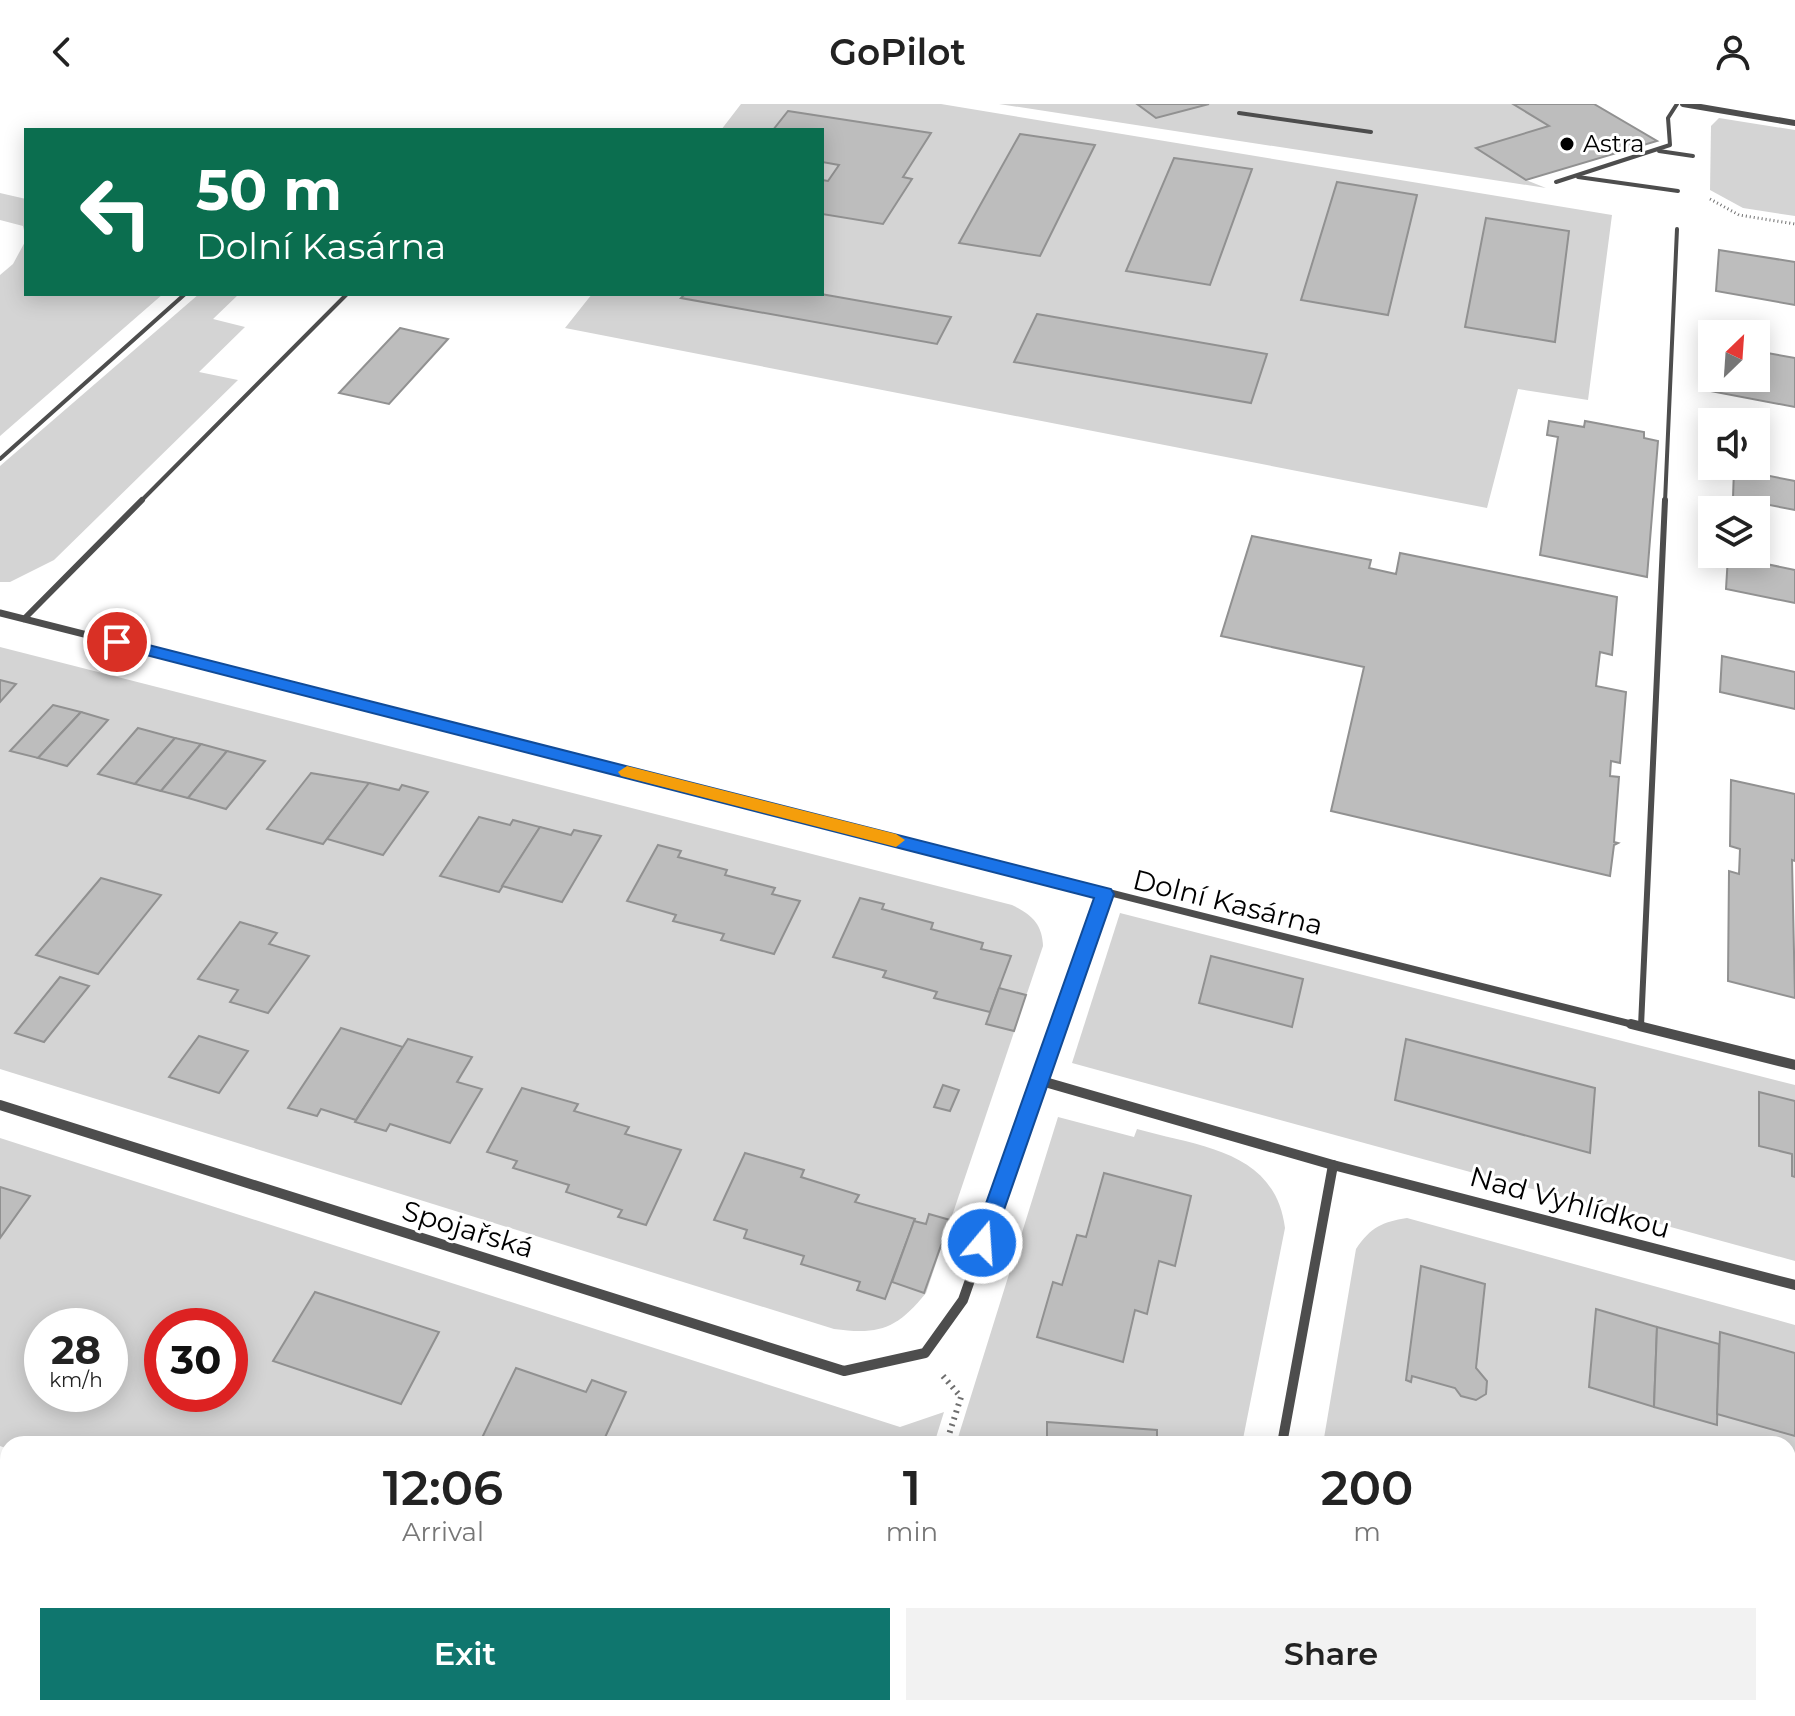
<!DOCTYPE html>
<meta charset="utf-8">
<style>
:root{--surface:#fff;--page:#f2f2f2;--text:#222;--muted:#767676;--accent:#0f766e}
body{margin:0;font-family:Montserrat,sans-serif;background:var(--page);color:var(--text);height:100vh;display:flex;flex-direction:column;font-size:30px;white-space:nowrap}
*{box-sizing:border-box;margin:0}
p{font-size:26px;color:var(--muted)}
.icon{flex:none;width:44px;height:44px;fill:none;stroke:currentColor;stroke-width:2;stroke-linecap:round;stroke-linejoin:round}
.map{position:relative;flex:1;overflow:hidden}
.details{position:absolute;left:0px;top:1332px;width:1796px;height:280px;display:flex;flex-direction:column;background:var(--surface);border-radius:24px 24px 0 0;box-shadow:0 4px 20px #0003}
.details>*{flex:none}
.guide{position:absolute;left:24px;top:24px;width:800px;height:168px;border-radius:0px;box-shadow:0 4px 20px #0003;background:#0b6e4f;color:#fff;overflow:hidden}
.needle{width:52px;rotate:25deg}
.fabs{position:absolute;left:1698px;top:216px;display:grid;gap:16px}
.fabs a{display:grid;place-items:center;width:72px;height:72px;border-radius:0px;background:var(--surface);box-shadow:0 4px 20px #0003;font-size:40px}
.speed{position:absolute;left:24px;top:1204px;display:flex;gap:16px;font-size:40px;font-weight:700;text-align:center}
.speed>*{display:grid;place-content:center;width:104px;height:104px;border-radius:50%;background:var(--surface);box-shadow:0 4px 20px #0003;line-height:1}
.speed small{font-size:20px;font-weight:400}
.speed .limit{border:12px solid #d22;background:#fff;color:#111}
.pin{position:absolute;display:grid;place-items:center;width:68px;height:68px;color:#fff;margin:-34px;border:4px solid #fff;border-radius:50%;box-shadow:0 2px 8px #0007}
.me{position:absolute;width:88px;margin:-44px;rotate:18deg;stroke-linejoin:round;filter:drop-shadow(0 0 6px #0008)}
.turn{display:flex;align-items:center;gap:28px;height:168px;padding:0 40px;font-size:36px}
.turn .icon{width:104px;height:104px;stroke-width:2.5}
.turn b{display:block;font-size:56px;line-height:68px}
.eta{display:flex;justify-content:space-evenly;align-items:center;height:136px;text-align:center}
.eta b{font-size:48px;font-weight:600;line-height:56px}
.button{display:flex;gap:16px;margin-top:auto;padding:16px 40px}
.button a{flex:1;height:92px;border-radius:0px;background:var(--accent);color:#fff;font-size:32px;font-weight:600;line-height:92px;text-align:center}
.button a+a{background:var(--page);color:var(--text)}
header{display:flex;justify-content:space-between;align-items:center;height:104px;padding:0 40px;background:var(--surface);font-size:36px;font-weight:600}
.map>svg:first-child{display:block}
</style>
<header><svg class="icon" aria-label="back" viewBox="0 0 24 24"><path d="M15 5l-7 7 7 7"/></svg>GoPilot<svg class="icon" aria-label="person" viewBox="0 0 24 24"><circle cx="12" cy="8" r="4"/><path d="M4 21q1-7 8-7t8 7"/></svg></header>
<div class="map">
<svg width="1795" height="1612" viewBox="0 0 1795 1612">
<rect width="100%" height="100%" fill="#fff"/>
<!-- green -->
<g fill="#d4d4d4" fill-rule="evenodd">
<path d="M741,0H941L1612,111L1588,296L1518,285L1487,404L565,224L592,190H822V26H721Z"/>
<path d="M999,0H1513L1549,22L1477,44L1526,76L1546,84Z"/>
<path d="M1719,14L1795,26V112L1743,104L1710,86L1711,22Z"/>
<path d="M0,89L26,95V135L23,122L0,116Z"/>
<path d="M26,136V190H163L0,332V171L13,160Z"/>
<path d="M199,190H239L213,215L245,223L199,268L238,276L54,456L10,478H0V362Z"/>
<path d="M0,543L1012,801C1032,811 1042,820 1043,842L926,1189C897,1225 879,1231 834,1225L0,965Z"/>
<path d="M1120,809L1795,981V1157L1072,959Z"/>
<path d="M1058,1013L1134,1033L1137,1025C1200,1043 1275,1046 1285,1124L1242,1340H1157V1326L1047,1340H956Z"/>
<path d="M0,1034L900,1323L944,1308L934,1340H8V1345L0,1342ZM42,1222H110V1290H42ZM162,1222H230V1290H162Z"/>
<path d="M1407,1114L1795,1221V1428L1788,1430V1340H1323L1356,1145C1371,1123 1382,1118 1407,1114Z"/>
<path d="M1795,1545V1612H1553L1580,1604H1788V1547Z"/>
<path d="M197,1604H850L848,1612H198Z"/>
<path d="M874,1604H1107L1069,1612H872Z"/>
</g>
<!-- building -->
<g fill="#bdbdbd" stroke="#919191" stroke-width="2">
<path d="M1137,0H1209L1156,14Z"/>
<path d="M1513,0H1594L1657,37L1526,76L1476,44L1549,22Z"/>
<path d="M788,7L931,29L903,73L912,75L883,120L822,110V76L828,77L839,61L822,58V26H773Z"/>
<path d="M1020,30L1095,41L1040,152L959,139Z"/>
<path d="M1174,54L1252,65L1210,181L1126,167Z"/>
<path d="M1337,78L1417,91L1388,211L1301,196Z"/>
<path d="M1486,114L1569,127L1555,238L1465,223Z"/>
<path d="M1719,146L1795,158V201L1716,187Z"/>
<path d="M685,190H821L951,213L937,240L681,194Z"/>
<path d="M1037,210L1267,250L1251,299L1014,258Z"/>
<path d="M400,224L448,235L389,300L339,289Z"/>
<path d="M1711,239L1712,274H1756V247L1795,254V303L1705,286Z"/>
<path d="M1549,317L1584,323L1585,317L1644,328V334L1658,337L1647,473L1540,451L1558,333L1547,331Z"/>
<path d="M1734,365L1795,377V406L1733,394Z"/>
<path d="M1252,432L1371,456L1369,464L1396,470L1400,449L1617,493L1612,551L1600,548L1596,582L1626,588L1620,659L1611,657L1610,672L1619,673L1614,738L1618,739L1614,741L1610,772L1331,707L1364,563L1221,532Z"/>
<path d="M1728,452L1795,466V499L1726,485Z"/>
<path d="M1722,552L1795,568V605L1720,588Z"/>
<path d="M0,576L16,580L0,598Z"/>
<path d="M53,601L81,608L38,654L10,647Z"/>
<path d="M81,608L108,616L67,662L38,654Z"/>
<path d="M138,624L175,634L135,680L98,670Z"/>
<path d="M175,634L201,640L161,687L135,680Z"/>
<path d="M201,640L227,647L188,694L161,687Z"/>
<path d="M227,647L265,657L226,705L188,694Z"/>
<path d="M311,669L369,679L323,740L267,725Z"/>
<path d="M1731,676L1795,690V757L1792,756L1795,894L1728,877L1729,767L1739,770L1740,745L1730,742Z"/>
<path d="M369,679L399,686L402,681L428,688L383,751L327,735Z"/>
<path d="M479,713L510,721L513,716L540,723L499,788L440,772Z"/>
<path d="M540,723L571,731L574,726L601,732L562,798L502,782Z"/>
<path d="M658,741L681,747L678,753L727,766L725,771L775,784L772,790L800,797L774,850L721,836L724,830L673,817L676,811L627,797Z"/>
<path d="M101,774L161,791L98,870L36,851Z"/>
<path d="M860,794L884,800L882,805L933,819L931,825L983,839L981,845L1011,852L990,908L934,894L937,888L883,873L886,867L833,853Z"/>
<path d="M240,818L277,829L269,840L309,852L268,909L230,898L238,886L198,875Z"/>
<path d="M1211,852L1303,875L1292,923L1199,899Z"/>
<path d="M60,873L89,882L44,938L15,929Z"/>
<path d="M999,884L1026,891L1014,927L986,920Z"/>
<path d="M341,924L403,943L356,1016L321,1005L317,1012L288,1004Z"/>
<path d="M199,932L248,947L219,989L169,973Z"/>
<path d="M408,935L472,953L457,978L482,985L450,1039L390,1020L386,1027L355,1018Z"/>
<path d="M1406,935L1595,984L1590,1049L1395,996Z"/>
<path d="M943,981L959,986L950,1007L934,1003Z"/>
<path d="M522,984L578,1000L574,1007L629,1023L625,1030L681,1046L646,1121L618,1113L622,1106L566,1088L569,1081L513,1064L517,1057L487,1048Z"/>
<path d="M1759,988L1795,997V1073L1792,1072V1050L1759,1042Z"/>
<path d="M745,1049L804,1066L801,1073L859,1091L855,1098L915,1115L885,1195L857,1186L860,1178L801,1160L804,1152L744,1134L747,1126L714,1116Z"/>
<path d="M1104,1069L1191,1092L1175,1162L1159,1157L1147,1210L1135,1206L1123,1258L1037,1233L1053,1178L1062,1181L1077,1131L1086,1133Z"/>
<path d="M0,1083L30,1092L0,1134Z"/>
<path d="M929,1110L950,1116L924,1189L892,1178L914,1117L926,1120Z"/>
<path d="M1421,1162L1485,1180L1476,1264L1487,1277L1486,1290L1476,1296L1461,1292L1455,1284L1412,1272L1411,1278L1406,1276Z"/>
<path d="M315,1188L439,1228L401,1300L273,1257Z"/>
<path d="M1596,1205L1657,1223L1654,1303L1589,1283Z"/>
<path d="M1657,1223L1719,1240L1717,1321L1654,1303Z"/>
<path d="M1720,1228L1795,1249V1332L1717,1310Z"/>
<path d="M516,1264L586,1288L592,1276L626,1288L602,1340H479Z"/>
<path d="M1047,1318L1157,1326V1340H1047Z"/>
</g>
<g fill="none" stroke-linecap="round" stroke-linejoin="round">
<!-- path-far1 -->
<path stroke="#6f6f6f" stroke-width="3" stroke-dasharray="1 3" stroke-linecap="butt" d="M1710,95L1739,111L1795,120"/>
<!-- path -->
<g stroke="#6f6f6f" stroke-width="6" stroke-dasharray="2 5" stroke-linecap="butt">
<path d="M943,1272L961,1293L946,1340"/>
<path d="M1788,1531L1795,1529"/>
<path d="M860,1612L863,1604"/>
<path d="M1459,1612L1492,1604"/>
</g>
<!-- lane-far2 -->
<g stroke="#4d4d4d" stroke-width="4">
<path d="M1239,9L1371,28"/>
<path d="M1659,47L1693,52"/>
<path d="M1578,73L1678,87"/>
<path d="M1556,78L1670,41L1668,14L1677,0"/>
<path d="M0,355L185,190"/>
<path d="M140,398L347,190"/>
<path d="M1665,398L1677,125"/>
</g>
<!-- lane-far1 -->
<g stroke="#4d4d4d" stroke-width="6">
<path d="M24,515L142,396"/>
<path d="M1641,922L1665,396"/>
</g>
<!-- lane -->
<path stroke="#4d4d4d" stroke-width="7" d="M1641,923V920"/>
<!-- street-far2 -->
<path stroke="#4d4d4d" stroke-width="6" d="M1683,0L1795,19"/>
<!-- street-far1 -->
<g stroke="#4d4d4d" stroke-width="7">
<path d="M0,509L1639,922"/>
<path d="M1059,922L1105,790"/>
</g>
<!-- street -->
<g stroke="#4d4d4d" stroke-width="10">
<path d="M1631,920L1795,961"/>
<path d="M1038,976L1333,1061L1795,1181"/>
<path d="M0,1001L844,1267L925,1249L963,1196L1060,920"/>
<path d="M1282,1340L1333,1061"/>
<path d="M1234,1612L1235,1604"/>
</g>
<!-- secondary -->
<g fill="#1a1a1a" fill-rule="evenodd">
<path d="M1795,1469V1491L1788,1493V1471Z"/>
<path d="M1304,1604H1352L1349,1612H1301Z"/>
</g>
</g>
<!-- route -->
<path fill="#1a73e8" stroke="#114b97" stroke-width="2" d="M117,533L1111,785L1114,790L990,1146L982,1149L975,1146L972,1139L1094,794L111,542V534Z"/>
<!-- slow -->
<path fill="#f59e0b" d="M627,662L896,730L905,736L896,743L621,672L618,668Z"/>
<!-- markers -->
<circle fill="#000" stroke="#fff" stroke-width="3" cx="1567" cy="40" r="8"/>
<g text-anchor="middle" stroke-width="6" stroke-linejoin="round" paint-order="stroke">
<!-- far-poi labels -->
<g font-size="24" fill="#000" stroke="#fff" text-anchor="start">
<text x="1583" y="48">Astra</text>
</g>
<!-- street labels -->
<g font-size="28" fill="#000" stroke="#fff">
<text transform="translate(1228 798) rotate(14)" y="10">Dolní Kasárna</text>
<text transform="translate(1570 1098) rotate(15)" y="10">Nad Vyhlídkou</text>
<text transform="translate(468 1125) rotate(17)" y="10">Spojařská</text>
</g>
</g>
</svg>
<div class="fabs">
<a><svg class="needle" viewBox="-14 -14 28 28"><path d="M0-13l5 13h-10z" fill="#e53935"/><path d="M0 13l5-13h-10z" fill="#767676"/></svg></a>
<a><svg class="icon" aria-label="sound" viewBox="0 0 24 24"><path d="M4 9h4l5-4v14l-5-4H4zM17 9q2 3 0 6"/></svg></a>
<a><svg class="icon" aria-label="layers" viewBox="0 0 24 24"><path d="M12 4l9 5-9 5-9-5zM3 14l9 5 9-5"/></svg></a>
</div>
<div class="speed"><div>28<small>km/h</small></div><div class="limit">30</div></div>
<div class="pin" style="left:117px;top:538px;background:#d93025"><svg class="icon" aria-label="arrive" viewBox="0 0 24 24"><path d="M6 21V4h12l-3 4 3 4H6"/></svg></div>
<svg class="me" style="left:982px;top:1139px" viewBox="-20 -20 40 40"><circle r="17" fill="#1a73e8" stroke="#fff" stroke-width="3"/><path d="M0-11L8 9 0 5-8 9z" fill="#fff"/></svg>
<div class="guide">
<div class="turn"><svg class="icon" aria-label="left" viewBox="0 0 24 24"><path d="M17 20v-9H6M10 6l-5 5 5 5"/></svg><div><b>50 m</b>Dolní Kasárna</div></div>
</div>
<section class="details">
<div class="eta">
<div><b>12:06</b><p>Arrival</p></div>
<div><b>1</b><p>min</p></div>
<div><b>200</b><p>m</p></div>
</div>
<div class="button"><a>Exit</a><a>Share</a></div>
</section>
</div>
